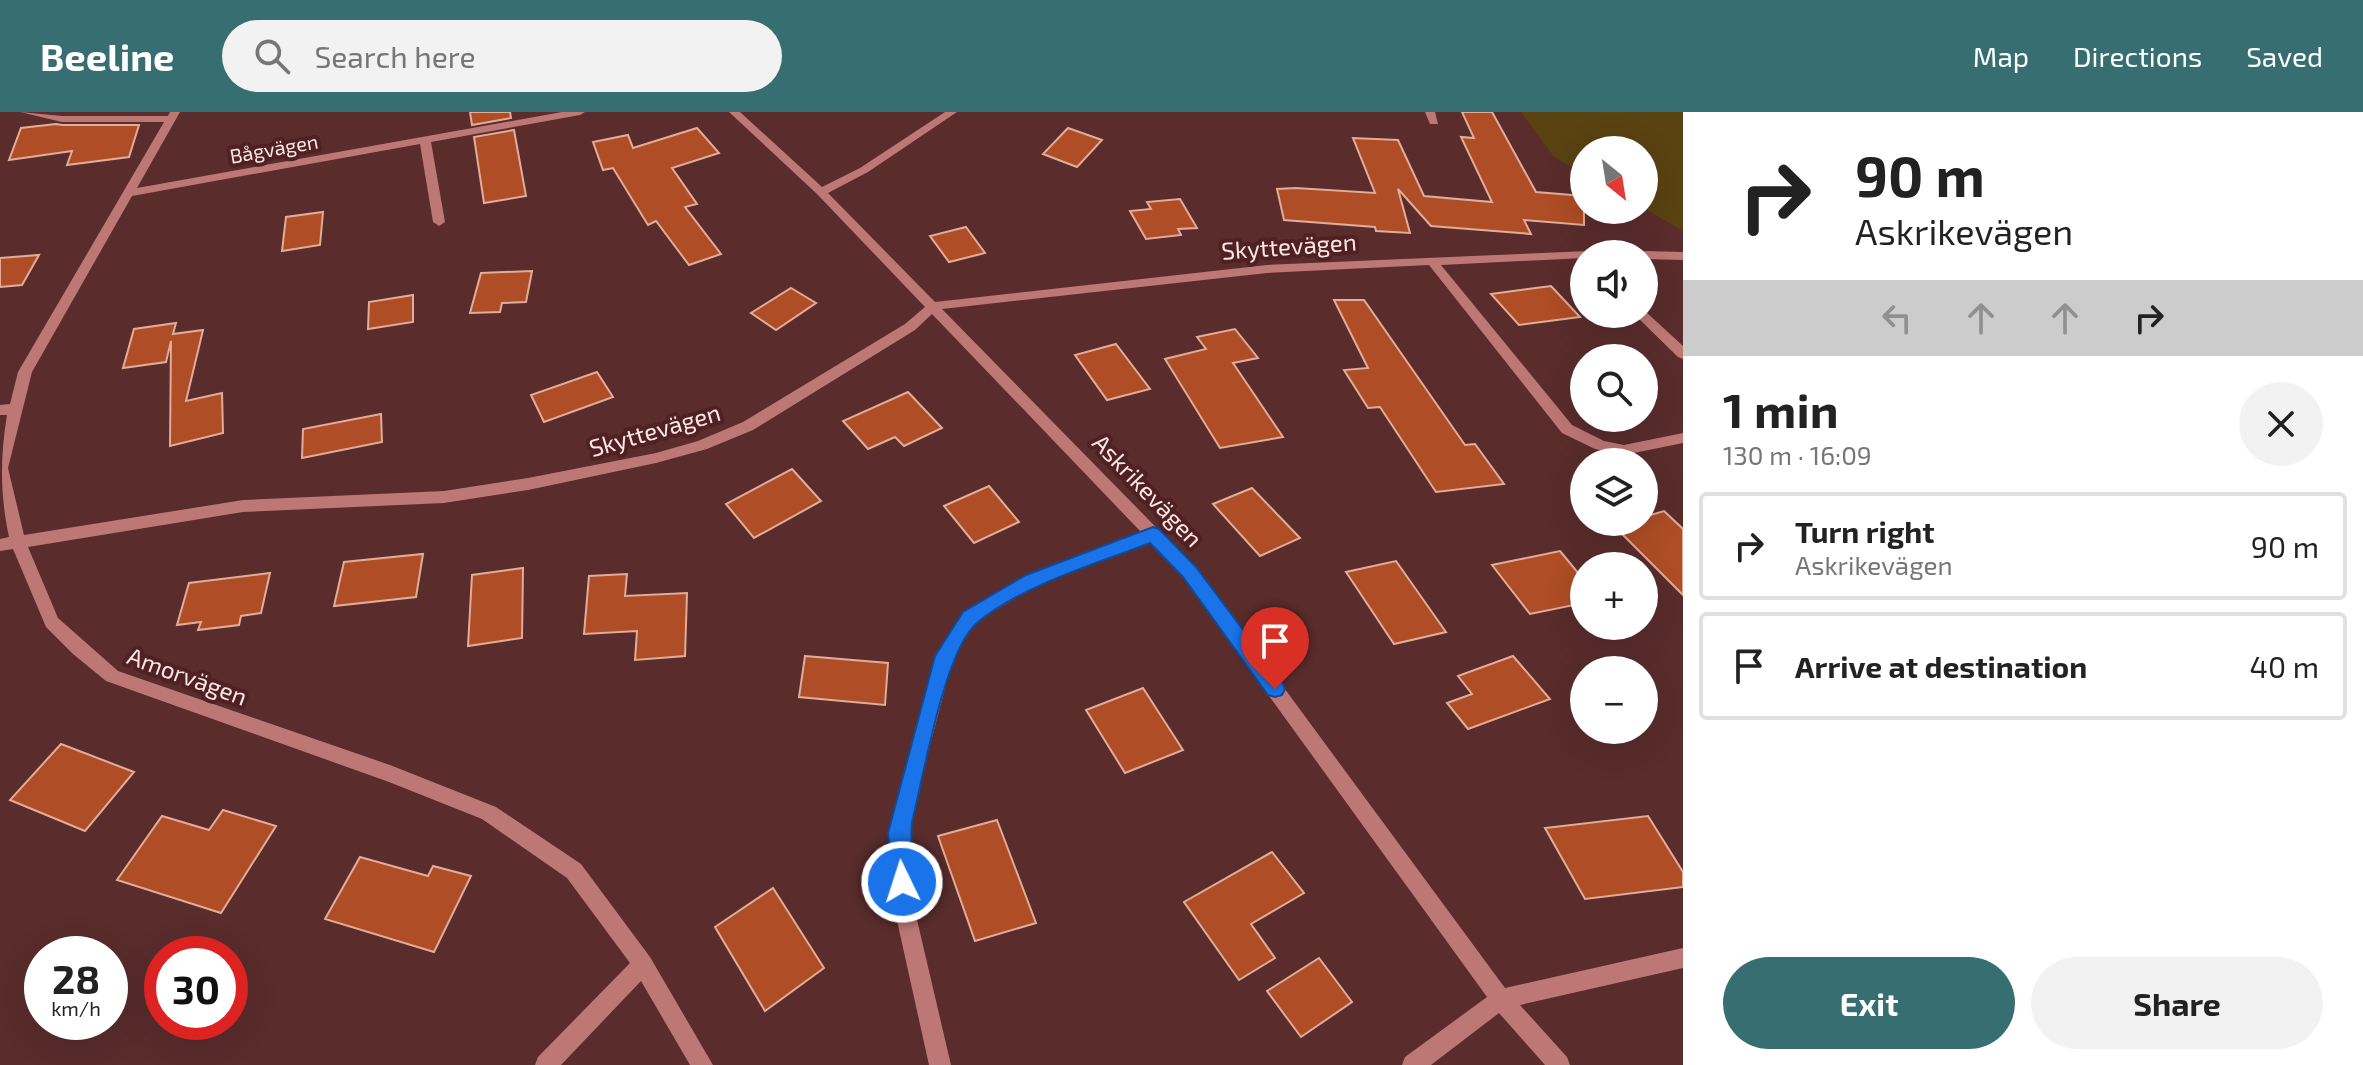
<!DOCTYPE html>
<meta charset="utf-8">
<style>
:root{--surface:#fff;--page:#f2f2f2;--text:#222;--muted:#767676;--line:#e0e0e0;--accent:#376e72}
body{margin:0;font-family:"Exo 2",sans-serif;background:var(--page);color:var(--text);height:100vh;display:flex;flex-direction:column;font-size:30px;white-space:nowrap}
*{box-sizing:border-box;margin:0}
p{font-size:26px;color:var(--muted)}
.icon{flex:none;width:44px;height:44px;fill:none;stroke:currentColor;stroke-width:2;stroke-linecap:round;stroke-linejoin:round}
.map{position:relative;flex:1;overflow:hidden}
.drawer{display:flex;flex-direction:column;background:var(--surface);width:680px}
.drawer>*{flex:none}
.hud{background:#fff;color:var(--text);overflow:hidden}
.needle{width:52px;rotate:150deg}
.fabs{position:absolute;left:1570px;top:24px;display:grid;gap:16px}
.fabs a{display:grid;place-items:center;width:88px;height:88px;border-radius:50%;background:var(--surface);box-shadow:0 8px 32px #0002;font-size:40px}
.speed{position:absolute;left:24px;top:824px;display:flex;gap:16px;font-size:40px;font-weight:700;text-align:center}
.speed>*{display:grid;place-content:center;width:104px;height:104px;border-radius:50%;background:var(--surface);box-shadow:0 8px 32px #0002;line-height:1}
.speed small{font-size:20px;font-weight:400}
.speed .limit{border:12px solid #d22;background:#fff;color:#111}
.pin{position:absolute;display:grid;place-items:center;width:68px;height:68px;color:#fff;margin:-82px -34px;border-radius:50% 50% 50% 0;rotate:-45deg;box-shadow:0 0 8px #0007}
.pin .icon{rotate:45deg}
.me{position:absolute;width:88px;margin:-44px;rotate:356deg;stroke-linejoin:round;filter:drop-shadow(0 0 6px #0008)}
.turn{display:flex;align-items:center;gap:28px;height:168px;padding:0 40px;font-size:36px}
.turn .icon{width:104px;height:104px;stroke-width:2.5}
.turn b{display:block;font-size:56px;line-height:68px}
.lanes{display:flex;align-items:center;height:76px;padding:0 40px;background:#0003;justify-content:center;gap:40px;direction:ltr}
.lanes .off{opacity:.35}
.round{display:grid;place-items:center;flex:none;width:84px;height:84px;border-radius:42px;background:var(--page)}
.head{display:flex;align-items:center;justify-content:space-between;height:136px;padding:0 40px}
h1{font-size:48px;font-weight:700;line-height:60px}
.action{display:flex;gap:16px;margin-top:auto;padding:16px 40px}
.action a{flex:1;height:92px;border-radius:48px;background:var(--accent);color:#fff;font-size:32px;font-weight:700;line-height:92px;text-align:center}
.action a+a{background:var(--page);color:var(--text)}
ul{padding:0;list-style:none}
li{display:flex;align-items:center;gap:24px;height:108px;margin:0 16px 12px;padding:0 24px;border:4px solid var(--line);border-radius:8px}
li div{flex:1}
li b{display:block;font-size:30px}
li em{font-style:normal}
header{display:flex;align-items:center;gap:48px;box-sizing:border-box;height:112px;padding:0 40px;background:var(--accent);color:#fff}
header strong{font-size:38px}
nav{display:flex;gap:44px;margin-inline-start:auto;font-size:28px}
.search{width:560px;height:72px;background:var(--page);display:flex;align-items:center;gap:20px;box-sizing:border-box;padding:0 28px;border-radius:44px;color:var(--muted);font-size:30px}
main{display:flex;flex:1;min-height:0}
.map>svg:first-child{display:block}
</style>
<header>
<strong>Beeline</strong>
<div class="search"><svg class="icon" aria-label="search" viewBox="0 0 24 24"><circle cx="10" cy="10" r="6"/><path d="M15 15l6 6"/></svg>Search here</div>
<nav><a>Map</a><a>Directions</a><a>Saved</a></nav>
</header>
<main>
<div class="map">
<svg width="1683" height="953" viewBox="0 0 1683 953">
<rect width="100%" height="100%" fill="#5a2c2c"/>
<!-- green -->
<path fill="#5a4211" d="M1521,0H1683V119L1644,96V38H1584V62L1554,45Z"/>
<!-- building -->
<g fill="#ae4d26" stroke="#e1ac99" stroke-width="2">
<path d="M470,0H510L511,6L472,13Z"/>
<path d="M1462,0H1492L1536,80L1584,84V113L1524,108L1531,122L1431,114L1398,77L1410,121L1376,119L1375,115L1284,108L1277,77L1296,76L1375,81L1353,26L1398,28L1424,84L1492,90L1461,25L1474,26Z"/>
<path d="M56,12L62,13H139L129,45L67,53L72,39L9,48L21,16Z"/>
<path d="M697,16L719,41L672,56L697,92L685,95L721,142L689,153L656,109L648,113L613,56L603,58L593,30L628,23L633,36Z"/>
<path d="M1068,16L1102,28L1077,55L1043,42Z"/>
<path d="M514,18L526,84L484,91L474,25Z"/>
<path d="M1180,87L1197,116L1178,117L1181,123L1146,127L1130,99L1151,97L1147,90Z"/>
<path d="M323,100L320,133L282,139L286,105Z"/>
<path d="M966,115L985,141L949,150L930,124Z"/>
<path d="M39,143L22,173L0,175V146Z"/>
<path d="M532,159L526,190L502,191L500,200L470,201L481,161Z"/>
<path d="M1551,174L1580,205L1519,213L1491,182Z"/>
<path d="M791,176L816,191L776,218L751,201Z"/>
<path d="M413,183V210L368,217L369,190Z"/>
<path d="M1334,188H1364L1465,333L1475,332L1504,372L1436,380L1380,295L1368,296L1344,258L1368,256Z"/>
<path d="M176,211L173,222L203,218L186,289L222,281L223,321L170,334L171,229L166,250L123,256L134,217Z"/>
<path d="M1235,217L1258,246L1233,251L1283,325L1220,336L1165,247L1206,237L1197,225Z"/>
<path d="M1116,232L1150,277L1107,288L1075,243Z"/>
<path d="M597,260L613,285L544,310L531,283Z"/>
<path d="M908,280L942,316L904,334L895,325L868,337L843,309Z"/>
<path d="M381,302L382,330L302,346L303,317Z"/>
<path d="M792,357L821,389L754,426L726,392Z"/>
<path d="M989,374L1019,410L974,431L944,394Z"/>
<path d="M1252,376L1300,426L1260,444L1213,392Z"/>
<path d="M1664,399L1683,417V483L1614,414L1644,410V405Z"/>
<path d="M1560,439L1584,468V491L1530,502L1492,453Z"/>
<path d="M423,442L416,485L334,494L344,450Z"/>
<path d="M1396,449L1446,520L1394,532L1346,460Z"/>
<path d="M523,456L522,526L468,534L472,463Z"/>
<path d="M270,461L261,501L241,504L239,513L198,518L201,510L177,513L189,471Z"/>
<path d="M627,462L625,484L687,481L685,544L635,548L637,519L584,522L589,464Z"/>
<path d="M805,544L888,551L885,593L799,585Z"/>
<path d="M1513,544L1550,587L1468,617L1447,591L1472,582L1458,564Z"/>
<path d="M1143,576L1183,638L1125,661L1086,598Z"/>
<path d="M61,632L134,660L85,719L10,688Z"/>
<path d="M223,698L276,714L221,801L117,768L162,704L209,718Z"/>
<path d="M1648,704L1683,760V775L1585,787L1545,716Z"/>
<path d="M997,708L1036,811L975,829L938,724Z"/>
<path d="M1272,740L1304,781L1251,812L1275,846L1239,868L1184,790Z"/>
<path d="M360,745L428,764L433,754L471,764L434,840L325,807Z"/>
<path d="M773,776L824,856L765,899L715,815Z"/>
<path d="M1319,846L1352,890L1301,925L1267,879Z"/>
</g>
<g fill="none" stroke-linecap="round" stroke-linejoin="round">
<!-- street -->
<g fill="#bd7775" fill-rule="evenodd">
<path d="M20,0L62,4H168L170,0H180L137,76L562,0H585L580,3L431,30L445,110L439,114L433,110L420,32L132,84L32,260L8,356L24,423L243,388L444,379L528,366L656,341L698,329L743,310L905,212L925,195L817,82L729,0H740L822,75L860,56L945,0H957L868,60L828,81L935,190L1267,153L1588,139L1590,142H1584V146L1441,153L1572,313L1604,329L1624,333L1683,321V331L1624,343L1595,337L1562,321L1429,153L1267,161L942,197L1195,455L1505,876L1683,836V856L1520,893L1567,945L1570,953H1545L1499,901L1431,953H1402L1405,945L1487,885L1183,465L1150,430L1038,473L975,510L953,546L907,721L914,795L951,953H929L894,795L889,721L937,544L963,500L1026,463L1141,420L932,202L915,218L753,318L707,337L656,351L528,378L444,391L243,400L28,435L58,506L118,559L390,653L496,695L581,752L650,845L713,953H690L641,869L561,953H535L538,945L630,851L567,766L482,707L389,670L106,569L73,542L46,515L13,437L0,439V427L9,425C0,383 0,345 7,303H0V293L10,292L18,260L164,10H62Z"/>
<path d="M1425,0H1435L1438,12H1430Z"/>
<path d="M1644,139L1683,140V148L1644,147V142H1639Z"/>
<path d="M1645,199L1683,234V247L1678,245L1634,202H1644Z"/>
</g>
</g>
<!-- route -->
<path fill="#1a73e8" stroke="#114b97" stroke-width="2" d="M1153,415L1159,417L1196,455L1282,570L1285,577L1282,583L1275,585L1268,583L1183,465L1150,431C1096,452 1023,473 978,510C945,536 924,662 913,706C907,729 919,756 910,778L902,781L894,778L888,721L935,544L963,500L1026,463Z"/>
<g text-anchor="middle" stroke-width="8" stroke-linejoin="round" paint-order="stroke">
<!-- far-street labels -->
<g font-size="20" fill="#ffe6e5" stroke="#4f2122">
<text transform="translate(274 37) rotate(-10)" y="7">Bågvägen</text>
</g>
<!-- street labels -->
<g font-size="24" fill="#ffe6e5" stroke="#4f2122">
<text transform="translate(1289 135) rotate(-4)" y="8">Skyttevägen</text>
<text transform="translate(655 319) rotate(-16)" y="8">Skyttevägen</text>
<text transform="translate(1147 379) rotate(46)" y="8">Askrikevägen</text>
<text transform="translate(187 565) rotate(20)" y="8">Amorvägen</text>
</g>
</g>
</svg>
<div class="fabs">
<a><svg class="needle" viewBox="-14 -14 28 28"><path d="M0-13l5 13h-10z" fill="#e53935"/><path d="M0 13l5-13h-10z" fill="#767676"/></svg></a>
<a><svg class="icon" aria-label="sound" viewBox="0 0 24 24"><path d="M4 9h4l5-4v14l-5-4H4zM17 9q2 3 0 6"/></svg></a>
<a><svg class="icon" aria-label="search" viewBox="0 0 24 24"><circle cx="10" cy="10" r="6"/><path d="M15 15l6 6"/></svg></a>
<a><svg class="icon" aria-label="layers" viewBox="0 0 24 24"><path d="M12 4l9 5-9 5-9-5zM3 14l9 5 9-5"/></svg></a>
<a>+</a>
<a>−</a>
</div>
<div class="speed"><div>28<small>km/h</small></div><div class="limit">30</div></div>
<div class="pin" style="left:1275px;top:577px;background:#d93025"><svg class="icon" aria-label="arrive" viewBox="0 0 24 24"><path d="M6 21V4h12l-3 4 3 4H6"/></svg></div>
<svg class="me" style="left:902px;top:770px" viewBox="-20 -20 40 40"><circle r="17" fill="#1a73e8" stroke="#fff" stroke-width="3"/><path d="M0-11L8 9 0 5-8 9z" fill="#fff"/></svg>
</div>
<section class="drawer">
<div class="hud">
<div class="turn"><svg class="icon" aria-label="right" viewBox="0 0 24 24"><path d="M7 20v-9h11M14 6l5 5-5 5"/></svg><div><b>90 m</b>Askrikevägen</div></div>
<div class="lanes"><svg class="icon off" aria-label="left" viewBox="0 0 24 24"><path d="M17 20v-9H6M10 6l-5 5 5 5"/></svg><svg class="icon off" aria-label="ahead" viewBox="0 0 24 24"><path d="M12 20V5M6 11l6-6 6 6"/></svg><svg class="icon off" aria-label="ahead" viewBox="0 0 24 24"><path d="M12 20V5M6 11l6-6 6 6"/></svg><svg class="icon" aria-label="right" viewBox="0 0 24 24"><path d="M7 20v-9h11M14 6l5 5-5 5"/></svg></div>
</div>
<div class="head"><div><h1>1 min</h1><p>130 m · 16:09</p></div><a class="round"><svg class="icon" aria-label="close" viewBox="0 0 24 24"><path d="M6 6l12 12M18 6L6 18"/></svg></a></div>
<ul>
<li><svg class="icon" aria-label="right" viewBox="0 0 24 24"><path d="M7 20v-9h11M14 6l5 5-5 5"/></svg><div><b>Turn right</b><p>Askrikevägen</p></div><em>90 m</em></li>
<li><svg class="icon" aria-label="arrive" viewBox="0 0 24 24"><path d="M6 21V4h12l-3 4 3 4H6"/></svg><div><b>Arrive at destination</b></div><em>40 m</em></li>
</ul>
<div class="action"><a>Exit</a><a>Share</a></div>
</section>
</main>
